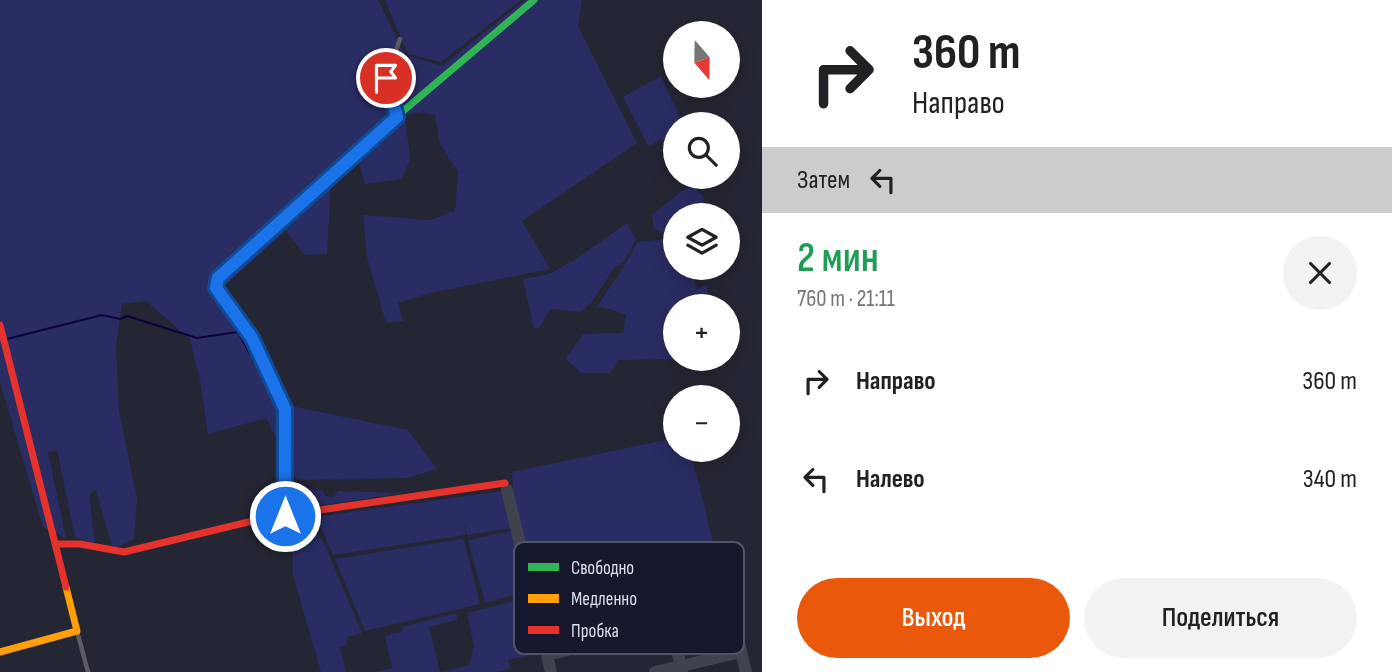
<!DOCTYPE html>
<html lang="ru">
<meta charset="utf-8">
<style>
:root{--surface:#fff;--page:#f2f2f2;--text:#202124;--muted:#757577;--accent:#ea580c}
body{margin:0;font-family:"Sofia Sans Condensed",sans-serif;background:var(--page);color:var(--text);height:100vh;display:flex;flex-direction:column;font-size:26px;white-space:nowrap}
*{box-sizing:border-box;margin:0}
p{font-size:23px;color:var(--muted)}
.icon{flex:none;width:38px;height:38px;fill:none;stroke:currentColor;stroke-width:2;stroke-linecap:round;stroke-linejoin:round}
.map{position:relative;flex:1;overflow:hidden}
.panel{display:flex;flex-direction:column;background:var(--surface);width:630px}
.panel>*{flex:none}
.guide{background:#fff;color:var(--text);overflow:hidden}
.needle{width:46px;rotate:160deg}
.fabs{position:absolute;left:663px;top:21px;display:grid;gap:14px}
.fabs a{display:grid;place-items:center;width:77px;height:77px;border-radius:50%;background:var(--surface);box-shadow:0 4px 18px #0003;font-size:35px}
.pin{position:absolute;display:grid;place-items:center;width:60px;height:60px;color:#fff;margin:-30px;border:4px solid #fff;border-radius:50%;box-shadow:0 2px 7px #0007}
.me{position:absolute;width:77px;margin:-38px;rotate:0deg;stroke-linejoin:round;filter:drop-shadow(0 0 5px #0008)}
.turn{display:flex;align-items:center;gap:24px;height:147px;padding:0 35px;font-size:32px}
.turn .icon{width:91px;height:91px;stroke-width:2.5}
.turn b{display:block;font-size:49px;line-height:60px}
.then{display:flex;align-items:center;height:66px;padding:0 35px;background:#0003;gap:14px;font-size:26px}
.round{display:grid;place-items:center;flex:none;width:74px;height:74px;border-radius:37px;background:var(--page)}
.head{display:flex;align-items:center;justify-content:space-between;height:119px;padding:0 35px}
h1{font-size:42px;font-weight:600;line-height:52px;color:#1e9e55}
.action{display:flex;gap:14px;margin-top:auto;padding:14px 35px}
.action a{flex:1;height:80px;border-radius:42px;background:var(--accent);color:#fff;font-size:28px;font-weight:600;line-height:80px;text-align:center}
.action a+a{background:var(--page);color:var(--text)}
ul{padding:0;list-style:none}
li{display:flex;align-items:center;gap:21px;height:98px;padding:0 35px}
li div{flex:1}
li b{display:block;font-size:26px}
li em{font-style:normal}
main{display:flex;flex:1;min-height:0}
.map>svg:first-child{display:block}
</style>
<main>
<div class="map">
<svg width="762" height="672" viewBox="0 0 762 672">
<rect width="100%" height="100%" fill="#252633"/>
<!-- green -->
<g fill="#292d63">
<path d="M0,0H378L405,55L442,66L525,0H582L578,26L637,143L522,221L550,269L430,293L398,303L403,321L386,323L367,257L363,215L430,220L455,211L458,172L440,144L435,115L420,112L405,115L410,160L402,179L365,184L357,156L331,180L327,254L305,255L286,231L223,287L255,328L291,406L408,430L437,469L407,478L297,480L266,418L208,434L200,380L190,339L146,301L122,304L116,345L119,411L137,499L134,539L113,549L96,490L89,494L95,544L75,537L57,450L48,452L66,538L43,527L0,382Z"/>
<path d="M385,0H521L441,62L408,54Z"/>
<path d="M661,76L683,124H676L675,161L662,139L649,147L623,97Z"/>
<path d="M694,186L704,198L700,215H676V268H702L691,271L697,289L707,285L709,306H676V359H713L711,365L698,370L676,359L618,360L610,373H581L566,359L583,334L623,333L626,315L610,309L597,307C611,285 626,265 638,242L671,238L654,228L652,215L683,190Z"/>
<path d="M627,223L636,240L624,262L614,268L591,303L581,312L550,309L540,327L534,329L523,279L549,274L576,259Z"/>
<path d="M675,438L676,450H689L701,492L728,606L554,649L547,622L543,619L511,490L513,489L512,472Z"/>
<path d="M287,479L300,486L323,491L325,496L333,497L339,491L402,493L297,509L291,506Z"/>
<path d="M502,491L511,528L467,535L464,524L465,535L333,555L316,517Z"/>
<path d="M305,519L323,541L362,633L348,637L347,644L340,647L346,672H321L293,575L292,521Z"/>
<path d="M512,531L527,591L485,603L468,540Z"/>
<path d="M462,539L464,541L480,604L365,631L335,559Z"/>
<path d="M529,597L535,621L531,623L538,653L508,660L510,669L497,672H443L469,665L474,646L467,613Z"/>
<path d="M456,613L457,620L429,627L440,672H376L392,668L385,636L403,631L402,627Z"/>
</g>
<g fill="none" stroke-linecap="round" stroke-linejoin="round">
<!-- stream -->
<path stroke="#0c033c" stroke-width="2" d="M7,339L102,315L120,319L127,316L197,338L238,332L258,368"/>
<!-- taxiway -->
<g stroke="#40424d" stroke-width="12">
<path d="M507,490L551,672"/>
<path d="M671,624L682,671"/>
<path d="M547,655L731,609L746,672"/>
<path d="M655,672L741,652"/>
</g>
<!-- street -->
<g stroke="#5b5c67" stroke-width="4.5">
<path d="M396,117L386,78L400,39"/>
<path d="M77,631L88,672"/>
</g>
<!-- fast -->
<path stroke="#30b455" stroke-width="7" d="M264,236L396,117L534,0"/>
<!-- slow -->
<path stroke="#ff9f0a" stroke-width="7" d="M0,652L77,631L66,587"/>
<!-- jam -->
<g stroke="#e5322d" stroke-width="7">
<path d="M264,236L218,278L216,288L252,338L285,409V516"/>
<path d="M0,325L66,587"/>
<path d="M56,544H80L124,552L265,518L505,483"/>
</g>
</g>
<g fill="none" stroke-linecap="round" stroke-linejoin="round">
<defs>
<path id="route" d="M285,516V409L252,338L216,288L218,278L397,117L386,78"/>
</defs>
<!-- route casing -->
<use href="#route" stroke="#114b97" stroke-width="18"/>
<!-- route -->
<use href="#route" stroke="#1a73e8" stroke-width="12"/>
</g>
<!-- legend -->
<rect x="514" y="542" width="230" height="112" rx="10" fill="#16192e" stroke="#515468" stroke-width="2"/>
<rect x="528" y="563" width="31" height="8" fill="#30b455"/>
<rect x="528" y="594" width="31" height="9" fill="#ff9f0a"/>
<rect x="528" y="626" width="31" height="8" fill="#e5322d"/>
<g font-size="19" fill="#dbdeee">
<text x="571" y="574">Свободно</text>
<text x="571" y="605">Медленно</text>
<text x="571" y="637">Пробка</text>
</g>
</svg>
<div class="fabs">
<a><svg class="needle" viewBox="-14 -14 28 28"><path d="M0-13l5 13h-10z" fill="#e53935"/><path d="M0 13l5-13h-10z" fill="#757577"/></svg></a>
<a><svg class="icon" aria-label="search" viewBox="0 0 24 24"><circle cx="10" cy="10" r="6"/><path d="M15 15l6 6"/></svg></a>
<a><svg class="icon" aria-label="layers" viewBox="0 0 24 24"><path d="M12 4l9 5-9 5-9-5zM3 14l9 5 9-5"/></svg></a>
<a>+</a>
<a>−</a>
</div>
<div class="pin" style="left:386px;top:78px;background:#d93025"><svg class="icon" aria-label="arrive" viewBox="0 0 24 24"><path d="M6 21V4h12l-3 4 3 4H6"/></svg></div>
<svg class="me" style="left:285px;top:516px" viewBox="-20 -20 40 40"><circle r="17" fill="#1a73e8" stroke="#fff" stroke-width="3"/><path d="M0-11L8 9 0 5-8 9z" fill="#fff"/></svg>
</div>
<section class="panel">
<div class="guide">
<div class="turn"><svg class="icon" aria-label="right" viewBox="0 0 24 24"><path d="M7 20v-9h11M14 6l5 5-5 5"/></svg><div><b>360 m</b>Направо</div></div>
<div class="then">Затем<svg class="icon" aria-label="left" viewBox="0 0 24 24"><path d="M17 20v-9H6M10 6l-5 5 5 5"/></svg></div>
</div>
<div class="head"><div><h1>2 мин</h1><p>760 m · 21:11</p></div><a class="round"><svg class="icon" aria-label="close" viewBox="0 0 24 24"><path d="M6 6l12 12M18 6L6 18"/></svg></a></div>
<ul>
<li><svg class="icon" aria-label="right" viewBox="0 0 24 24"><path d="M7 20v-9h11M14 6l5 5-5 5"/></svg><div><b>Направо</b></div><em>360 m</em></li>
<li><svg class="icon" aria-label="left" viewBox="0 0 24 24"><path d="M17 20v-9H6M10 6l-5 5 5 5"/></svg><div><b>Налево</b></div><em>340 m</em></li>
</ul>
<div class="action"><a>Выход</a><a>Поделиться</a></div>
</section>
</main>
